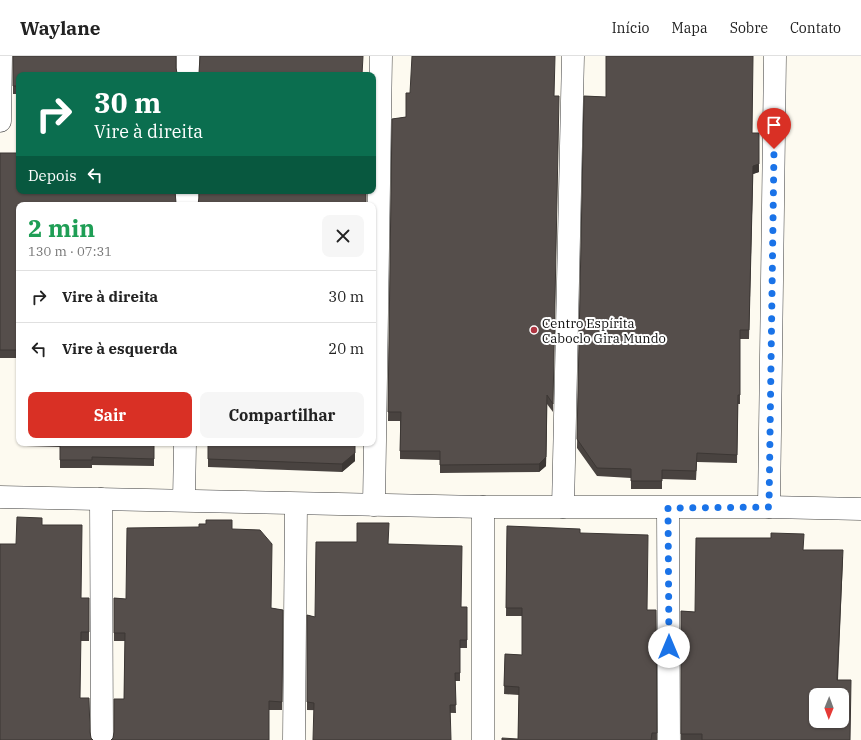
<!DOCTYPE html>
<html lang="pt">
<meta charset="utf-8">
<style>
:root{--surface:#fff;--page:#f6f6f6;--text:#222;--muted:#767676;--line:#e0e0e0;--accent:#d93025}
body{margin:0;font-family:"IBM Plex Serif",serif;background:var(--page);color:var(--text);height:100vh;display:flex;flex-direction:column;font-size:15px;white-space:nowrap}
*{box-sizing:border-box;margin:0}
p{font-size:13px;color:var(--muted)}
.icon{flex:none;width:22px;height:22px;fill:none;stroke:currentColor;stroke-width:2;stroke-linecap:round;stroke-linejoin:round}
.map{position:relative;flex:1;overflow:hidden}
.panel{position:absolute;left:16px;top:146px;width:360px;height:244px;display:flex;flex-direction:column;background:var(--surface);border-radius:8px;box-shadow:0 1px 3px #0004}
.panel>*{flex:none}
.top-card{position:absolute;left:16px;top:16px;width:360px;height:122px;border-radius:8px;box-shadow:0 1px 3px #0004;background:#0b6e4f;color:#fff;overflow:hidden}
.needle{width:26px;rotate:181deg}
.controls{position:absolute;left:809px;top:632px;display:grid;gap:8px}
.controls a{display:grid;place-items:center;width:40px;height:40px;border-radius:8px;background:var(--surface);box-shadow:0 1px 3px #0004;font-size:20px}
.pin{position:absolute;display:grid;place-items:center;width:34px;height:34px;color:#fff;margin:-41px -17px;border-radius:50% 50% 50% 0;rotate:-45deg;box-shadow:0 0 4px #0007}
.pin .icon{rotate:45deg}
.me{position:absolute;width:44px;margin:-22px;rotate:0deg;stroke-linejoin:round;filter:drop-shadow(0 0 3px #0008)}
.turn{display:flex;align-items:center;gap:14px;height:84px;padding:0 12px;font-size:18px}
.turn .icon{width:52px;height:52px;stroke-width:2.5}
.turn b{display:block;font-size:28px;line-height:34px}
.then{display:flex;align-items:center;height:38px;padding:0 12px;background:#0003;gap:8px;font-size:15px}
.round{display:grid;place-items:center;flex:none;width:42px;height:42px;border-radius:8px;background:var(--page)}
.summary{display:flex;align-items:center;justify-content:space-between;height:68px;padding:0 12px}
h1{font-size:24px;font-weight:700;line-height:30px;color:#1e9e55}
.primary-button{display:flex;gap:8px;margin-top:auto;padding:8px 12px}
.primary-button a{flex:1;height:46px;border-radius:8px;background:var(--accent);color:#fff;font-size:16px;font-weight:700;line-height:46px;text-align:center}
.primary-button a+a{background:var(--page);color:var(--text)}
ul{padding:0;list-style:none}
li{display:flex;align-items:center;gap:12px;height:52px;padding:0 12px;border-top:1px solid var(--line)}
li div{flex:1}
li b{display:block;font-size:15px}
li em{font-style:normal}
header{display:flex;align-items:center;gap:24px;box-sizing:border-box;height:56px;padding:0 20px;background:var(--surface);border-bottom:1px solid var(--line)}
header strong{font-size:19px}
nav{display:flex;gap:22px;margin-inline-start:auto;font-size:14px}
.map>svg:first-child{display:block}
</style>
<header>
<strong>Waylane</strong>
<nav><a>Início</a><a>Mapa</a><a>Sobre</a><a>Contato</a></nav>
</header>
<div class="map">
<svg width="861" height="684" viewBox="0 0 861 684">
<rect width="100%" height="100%" fill="#fdfaf0"/>
<g fill="none" stroke-linecap="round" stroke-linejoin="round">
<defs>
<g id="minor">
<path d="M188,19V0"/>
<path d="M0,65L1,0"/>
<path d="M187,149V135"/>
<path d="M0,441L483,451H769L861,453"/>
<path d="M101,443L102,684"/>
<path d="M184,444L185,387"/>
<path d="M374,449L381,0"/>
<path d="M483,451V684"/>
<path d="M563,451L573,0"/>
<path d="M769,451L775,0"/>
<path d="M668,452L669,684"/>
<path d="M294,684L296,448"/>
</g>
</defs>
<!-- minor casing -->
<use href="#minor" stroke="#404040" stroke-width="23"/>
<!-- minor -->
<use href="#minor" stroke="#fff" stroke-width="22"/>
</g>
<!-- wall -->
<g fill="#494340">
<path d="M13,0L19,19V38H13Z"/>
<path d="M410,37L554,40L553,356L547,348L546,410L539,416L440,417V404L400,403V365H388L392,63L406,61Z"/>
<path d="M584,40L606,41L752,77L759,116L753,118L749,283H740V348H738L737,407L697,406L696,424L662,423V433H631V422L597,420L577,392Z"/>
<path d="M0,97L19,149V302H0Z"/>
<path d="M26,387H166V390L154,389V410L92,409V412H60V391L26,390Z"/>
<path d="M355,387V405L342,416L208,411V403Z"/>
<path d="M42,469L81,542H89V585H81L0,684Z"/>
<path d="M507,470L580,477L647,554H656L657,684H502L518,683L519,639L504,638L505,598L522,599V560H506Z"/>
<path d="M232,473L271,552L283,554L282,654H269L113,682L124,643L125,585H114V542L126,543Z"/>
<path d="M771,482L803,494L843,501L838,624L850,684H681V555L695,556Z"/>
<path d="M389,488L461,551H467V592H460V625H455L456,657L307,654V559L315,561Z"/>
</g>
<!-- shaded-wall -->
<g fill="#3c3734">
<path d="M759,108V116L753,118L749,283L753,110Z"/>
<path d="M547,339L546,410L539,416V408Z"/>
<path d="M355,387V405L342,416V408Z"/>
</g>
<!-- building -->
<g fill="#554e4b" stroke="#3c3734" fill-rule="evenodd">
<path d="M13,0H176V12L177,17L179,19H19V30H13Z"/>
<path d="M200,0H363L362,19H197L199,17Z"/>
<path d="M412,0H555L554,40H559L553,348L547,339L546,401L539,408L440,409V395H400L401,356H388L392,63L406,61V37H410Z"/>
<path d="M606,0H753L752,77H759V108L753,110L749,274H740V339H738L737,399L697,397L696,415L662,414V425H631V413L597,412L577,383L584,40L606,41Z"/>
<path d="M0,97H19V135H175L176,147L178,149H19V294H0Z"/>
<path d="M199,135H366V149H196L198,148L199,142Z"/>
<path d="M60,387H154V403L92,401V404H60Z"/>
<path d="M208,387H355V397L342,408L208,403Z"/>
<path d="M17,461L42,462V469H82L81,542H89V576H81L80,642H89L90,676L91,682L93,684H0V488H16Z"/>
<path d="M206,464H232V473L260,474L272,488L271,552L283,554L282,646L269,645V684H111L113,682L114,676V643H124L125,577H114V542L126,543L127,472L199,471V468H206Z"/>
<path d="M357,467H389L388,488L462,490L461,551H467V584H460V617H455L456,649H450L451,684H313L314,647L307,646V559L315,561L316,486H357Z"/>
<path d="M507,470L580,473V477L648,479L647,554H656L657,677H652L651,684H502V682L518,683L519,631L504,630L505,598L522,599V552H506Z"/>
<path d="M771,477L804,478L803,494H843L837,624H851L850,684H702V678H681V555L695,556L696,482H771ZM816,639H842V665H816Z"/>
</g>
<g fill="none" stroke-linecap="round" stroke-linejoin="round">
<!-- route -->
<path stroke="#1a73e8" stroke-width="7" stroke-dasharray="0 12.6" d="M669,591L668,452L769,451L774,93"/>
</g>
<!-- markers -->
<circle fill="#ae3541" stroke="#fff" stroke-width="1.5" cx="534" cy="274" r="4"/>
<g text-anchor="middle" stroke-width="4" stroke-linejoin="round" paint-order="stroke">
<!-- poi labels -->
<g font-size="13" fill="#0d0d0d" stroke="#fff" text-anchor="start">
<text x="542" y="272">Centro Espírita<tspan x="542" dy="15">Caboclo Gira Mundo</tspan></text>
</g>
</g>
</svg>
<div class="controls">
<a><svg class="needle" viewBox="-14 -14 28 28"><path d="M0-13l5 13h-10z" fill="#e53935"/><path d="M0 13l5-13h-10z" fill="#767676"/></svg></a>
</div>
<div class="pin" style="left:774px;top:93px;background:#d93025"><svg class="icon" aria-label="arrive" viewBox="0 0 24 24"><path d="M6 21V4h12l-3 4 3 4H6"/></svg></div>
<svg class="me" style="left:669px;top:591px" viewBox="-20 -20 40 40"><circle r="19" fill="#fff"/><path d="M0-13L10 11 0 6-10 11z" fill="#1a73e8"/></svg>
<div class="top-card">
<div class="turn"><svg class="icon" aria-label="right" viewBox="0 0 24 24"><path d="M7 20v-9h11M14 6l5 5-5 5"/></svg><div><b>30 m</b>Vire à direita</div></div>
<div class="then">Depois<svg class="icon" aria-label="left" viewBox="0 0 24 24"><path d="M17 20v-9H6M10 6l-5 5 5 5"/></svg></div>
</div>
<section class="panel">
<div class="summary"><div><h1>2 min</h1><p>130 m · 07:31</p></div><a class="round"><svg class="icon" aria-label="close" viewBox="0 0 24 24"><path d="M6 6l12 12M18 6L6 18"/></svg></a></div>
<ul>
<li><svg class="icon" aria-label="right" viewBox="0 0 24 24"><path d="M7 20v-9h11M14 6l5 5-5 5"/></svg><div><b>Vire à direita</b></div><em>30 m</em></li>
<li><svg class="icon" aria-label="left" viewBox="0 0 24 24"><path d="M17 20v-9H6M10 6l-5 5 5 5"/></svg><div><b>Vire à esquerda</b></div><em>20 m</em></li>
</ul>
<div class="primary-button"><a>Sair</a><a>Compartilhar</a></div>
</section>
</div>
